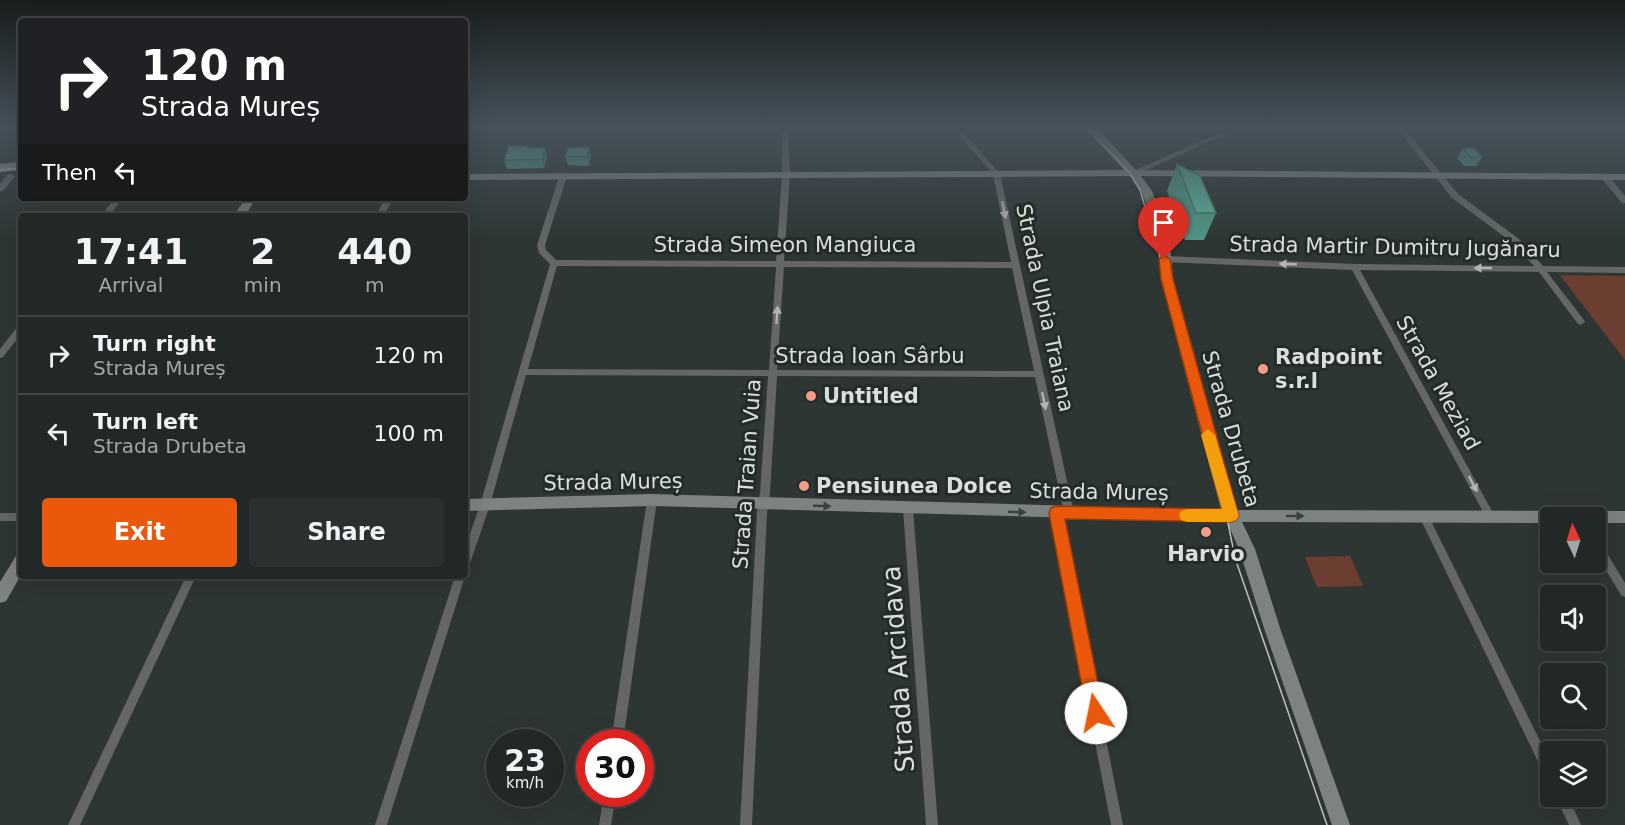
<!DOCTYPE html>
<meta charset="utf-8">
<style>
:root{--surface:#222827;--page:#2a302f;--text:#f1f3f6;--muted:#a2a6a7;--line:#3f4444;--accent:#ea580c}
body{margin:0;font-family:"DejaVu Sans",sans-serif;background:var(--page);color:var(--text);height:100vh;display:flex;flex-direction:column;font-size:22px;white-space:nowrap}
*{box-sizing:border-box;margin:0}
p{font-size:20px;color:var(--muted)}
.icon{flex:none;width:33px;height:33px;fill:none;stroke:currentColor;stroke-width:2;stroke-linecap:round;stroke-linejoin:round}
.map{position:relative;flex:1;overflow:hidden}
.drawer{position:absolute;left:18px;top:213px;width:450px;height:366px;display:flex;flex-direction:column;background:var(--surface);border-radius:6px;box-shadow:0 6px 24px #0002,0 0 0 2px var(--line)}
.drawer>*{flex:none}
.top-card{position:absolute;left:18px;top:18px;width:450px;height:183px;border-radius:6px;box-shadow:0 6px 24px #0002,0 0 0 2px var(--line);background:#202124;color:#fff;overflow:hidden}
.needle{width:39px;rotate:356deg}
.buttons{position:absolute;left:1540px;top:507px;display:grid;gap:12px}
.buttons a{display:grid;place-items:center;width:66px;height:66px;border-radius:6px;background:var(--surface);box-shadow:0 6px 24px #0002,0 0 0 2px var(--line);font-size:30px}
.speed{position:absolute;left:486px;top:729px;display:flex;gap:12px;font-size:30px;font-weight:700;text-align:center}
.speed>*{display:grid;place-content:center;width:78px;height:78px;border-radius:50%;background:var(--surface);box-shadow:0 6px 24px #0002,0 0 0 2px var(--line);line-height:1}
.speed small{font-size:15px;font-weight:400}
.speed .limit{border:9px solid #d22;background:#fff;color:#111}
.pin{position:absolute;display:grid;place-items:center;width:51px;height:51px;color:#fff;margin:-62px -26px;border-radius:50% 50% 50% 0;rotate:-45deg;box-shadow:0 0 6px #0007}
.pin .icon{rotate:45deg}
.me{position:absolute;width:66px;margin:-33px;rotate:349deg;stroke-linejoin:round;filter:drop-shadow(0 0 4px #0008)}
.turn{display:flex;align-items:center;gap:21px;height:126px;padding:0 24px;font-size:27px}
.turn .icon{width:78px;height:78px;stroke-width:2.5}
.turn b{display:block;font-size:42px;line-height:51px}
.then{display:flex;align-items:center;height:57px;padding:0 24px;background:#0003;gap:12px;font-size:22px}
.eta{display:flex;justify-content:space-evenly;align-items:center;height:102px;text-align:center}
.eta b{font-size:36px;font-weight:700;line-height:42px}
.button{display:flex;gap:12px;margin-top:auto;padding:12px 24px}
.button a{flex:1;height:69px;border-radius:6px;background:var(--accent);color:#fff;font-size:24px;font-weight:700;line-height:69px;text-align:center}
.button a+a{background:var(--page);color:var(--text)}
ul{padding:0;list-style:none}
li{display:flex;align-items:center;gap:18px;height:78px;padding:0 24px;border-top:2px solid var(--line)}
li div{flex:1}
li b{display:block;font-size:22px}
li em{font-style:normal}
.map>svg:first-child{display:block}
</style>
<div class="map">
<svg width="1625" height="825" viewBox="0 0 1625 825">
<rect width="100%" height="100%" fill="#2e3634"/>
<!-- green -->
<g fill="#6c3e32">
<path d="M1560,275L1625,276V360Z"/>
<path d="M1350,556L1363,586L1317,587L1305,557Z"/>
</g>
<g fill="none" stroke-linecap="round" stroke-linejoin="round">
<!-- street -->
<g fill="#636766" fill-rule="evenodd">
<path d="M782,126H788L790,175L784,261L1011,262L993,174L951,126H958L1000,174L1074,513L1072,516L1069,517L1066,516L1064,513L1035,377L777,376L770,493L767,513L752,825H740L757,513L760,493L768,376L526,375L490,505L470,563L469,566L465,568V548L480,505L550,264L539,253L537,245L560,174H563L567,176L545,245L546,250L556,260L776,261L782,175ZM557,266L776,267L769,370L528,369ZM784,267L1012,268L1034,371L777,370Z"/>
<path d="M1235,126H1244L1135,175H1133L1129,173Z"/>
<path d="M1395,126H1402L1458,194L1519,239L1543,266L1625,267V273L1547,272L1584,320L1585,322L1581,325L1578,324L1539,272L1360,270L1493,513L1495,516L1493,519L1490,520L1487,519L1352,270L1164,262L1160,259L1164,256L1355,264L1534,266L1513,243L1452,198Z"/>
<path d="M8,174H11L15,176L3,191H0V184Z"/>
<path d="M1602,175H1608L1625,196V203H1622L1602,179Z"/>
<path d="M115,198H123L109,216H101Z"/>
<path d="M385,198H393L384,216H376Z"/>
<path d="M21,325V334L3,357L0,358V349L18,326Z"/>
<path d="M652,496L655,497L657,500L623,742H611L647,500L649,497Z"/>
<path d="M908,505L911,506L913,509L938,825H926L903,509L905,506Z"/>
<path d="M1056,508L1059,509L1061,512L1123,825H1111L1051,512L1053,509Z"/>
<path d="M1424,512L1427,513L1551,763V782L1547,780L1419,516L1421,513Z"/>
<rect x="0" y="513" width="21" height="8"/>
<path d="M1596,541L1600,542L1625,583V597L1621,595L1596,554Z"/>
<path d="M186,576H196L80,825H68Z"/>
<path d="M455,576H465L387,825H375Z"/>
<path d="M604,794H616L611,825H599Z"/>
<path d="M1555,796H1568L1581,825H1569Z"/>
</g>
<!-- secondary -->
<g fill="#7d8381" fill-rule="evenodd">
<path d="M1084,126H1095L1136,170L1625,174V180L1141,176L1152,191L1169,235L1173,279L1236,510L1625,511V523H1596V518H1551V523L1242,522L1255,549L1281,631L1350,825H1332L1265,631L1239,549L1227,522L652,506L465,511V499L652,494L1221,510L1161,279L1157,235L1142,192L1130,176L465,180V174L1124,170Z"/>
<path d="M246,198H256L245,216H233Z"/>
<path d="M21,554V575L6,601L0,603V582L16,556Z"/>
</g>
<!-- primary -->
<path fill="#919996" fill-rule="evenodd" d="M21,162V170L0,172V164Z"/>
<!-- tram -->
<g stroke="#bac0be" stroke-width="1.5">
<path d="M1084,126L1129,172L1140,190L1161,260L1221,488L1235,558L1327,825"/>
<path d="M0,170L21,168"/>
</g>
</g>
<!-- wall -->
<g fill="#519684">
<path d="M1463,148L1482,157L1476,166H1464L1457,158Z"/>
<path d="M565,156H591L589,166L568,165Z"/>
<path d="M547,157L544,168L507,169L504,160Z"/>
<path d="M1177,164L1216,213L1204,240H1185L1167,191Z"/>
</g>
<!-- shaded-wall -->
<g fill="#427a6b">
<path d="M589,147L591,156L589,166L587,157Z"/>
<path d="M545,148L547,157L544,168L542,159Z"/>
</g>
<!-- building -->
<g fill="#5eae99" stroke="#427a6b" stroke-width="1.5">
<path d="M509,146H527V148H545L542,159L504,160Z"/>
<path d="M589,147L587,157L565,156L568,148Z"/>
<path d="M1463,148H1474L1482,157H1470Z"/>
<path d="M1177,164L1200,176L1216,213H1196Z"/>
</g>
<!-- one-way arrows -->
<defs><path id="oneway-solid" d="M-6-.8H1V-3.2L6.5 0L1 3.2V.8H-6Z" transform="scale(1.5)"/></defs>
<g fill="#b0b5b3">
<use href="#oneway-solid" transform="translate(1004 210) rotate(78)"/>
<use href="#oneway-solid" transform="translate(1288 264) rotate(-178)"/>
<use href="#oneway-solid" transform="translate(1483 268) rotate(-180)"/>
<use href="#oneway-solid" transform="translate(777 315) rotate(-86)"/>
<use href="#oneway-solid" transform="translate(1044 401) rotate(78)"/>
<use href="#oneway-solid" transform="translate(1473 484) rotate(62)"/>
</g>
<g fill="#3a4240">
<use href="#oneway-solid" transform="translate(822 506) rotate(2)"/>
<use href="#oneway-solid" transform="translate(1017 512) rotate(1)"/>
<use href="#oneway-solid" transform="translate(1295 516)"/>
</g>
<!-- sky -->
<linearGradient id="sky" x2="0" y2="1"><stop stop-color="#191e1d"/><stop offset="0.52" stop-color="#46525c"/><stop offset="1" stop-color="#46525c" stop-opacity="0"/></linearGradient>
<rect width="1625" height="242" fill="url(#sky)"/>
<!-- route -->
<path fill="#ea580c" stroke="#983908" stroke-width="1.5" d="M1164,255L1170,259L1173,279L1239,516L1236,520L1231,522L1065,519L1104,713L1102,719L1096,722L1089,719L1087,713L1049,513L1051,508L1056,506L1222,509L1161,279L1159,259Z"/>
<!-- slow -->
<path fill="#f59e0b" d="M1208,429L1215,435L1239,516L1236,520L1231,522H1187L1181,520L1179,515L1181,511L1187,509H1222L1201,435Z"/>
<!-- markers -->
<g fill="#f49e88" stroke="#242c2a" stroke-width="2">
<circle cx="1263" cy="369" r="6"/>
<circle cx="811" cy="396" r="6"/>
<circle cx="804" cy="486" r="6"/>
<circle cx="1206" cy="532" r="6"/>
</g>
<g text-anchor="middle" stroke-width="6" stroke-linejoin="round" paint-order="stroke">
<!-- street labels -->
<g font-size="21" fill="#dadfdd" stroke="#242c2a">
<text x="785" y="252">Strada Simeon Mangiuca</text>
<text transform="translate(1395 247) rotate(1)" y="7">Strada Martir Dumitru Jugănaru</text>
<text transform="translate(1045 308) rotate(78)" y="7">Strada Ulpia Traiana</text>
<text x="870" y="363">Strada Ioan Sârbu</text>
<text transform="translate(1438 383) rotate(61)" y="7">Strada Meziad</text>
<text transform="translate(1231 429) rotate(74)" y="7">Strada Drubeta</text>
<text transform="translate(747 474) rotate(-86)" y="7">Strada Traian Vuia</text>
<text transform="translate(613 482) rotate(-1)" y="7">Strada Mureș</text>
<text transform="translate(1099 492) rotate(1)" y="7">Strada Mureș</text>
</g>
<!-- poi labels -->
<g font-size="21" font-weight="bold" fill="#dadfdd" stroke="#242c2a" text-anchor="start">
<text x="1275" y="364">Radpoint<tspan x="1275" dy="24">s.r.l</tspan></text>
<text x="823" y="403">Untitled</text>
<text x="816" y="493">Pensiunea Dolce</text>
<text x="1206" y="561" text-anchor="middle">Harvio</text>
</g>
<!-- near-street labels -->
<g font-size="26" fill="#dadfdd" stroke="#242c2a">
<text transform="translate(898 669) rotate(-94)" y="9">Strada Arcidava</text>
</g>
</g>
</svg>
<div class="buttons">
<a><svg class="needle" viewBox="-14 -14 28 28"><path d="M0-13l5 13h-10z" fill="#e53935"/><path d="M0 13l5-13h-10z" fill="#a2a6a7"/></svg></a>
<a><svg class="icon" aria-label="sound" viewBox="0 0 24 24"><path d="M4 9h4l5-4v14l-5-4H4zM17 9q2 3 0 6"/></svg></a>
<a><svg class="icon" aria-label="search" viewBox="0 0 24 24"><circle cx="10" cy="10" r="6"/><path d="M15 15l6 6"/></svg></a>
<a><svg class="icon" aria-label="layers" viewBox="0 0 24 24"><path d="M12 4l9 5-9 5-9-5zM3 14l9 5 9-5"/></svg></a>
</div>
<div class="speed"><div>23<small>km/h</small></div><div class="limit">30</div></div>
<div class="pin" style="left:1164px;top:259px;background:#d93025"><svg class="icon" aria-label="arrive" viewBox="0 0 24 24"><path d="M6 21V4h12l-3 4 3 4H6"/></svg></div>
<svg class="me" style="left:1096px;top:713px" viewBox="-20 -20 40 40"><circle r="19" fill="#fff"/><path d="M0-13L10 11 0 6-10 11z" fill="#ea580c"/></svg>
<div class="top-card">
<div class="turn"><svg class="icon" aria-label="right" viewBox="0 0 24 24"><path d="M7 20v-9h11M14 6l5 5-5 5"/></svg><div><b>120 m</b>Strada Mureș</div></div>
<div class="then">Then<svg class="icon" aria-label="left" viewBox="0 0 24 24"><path d="M17 20v-9H6M10 6l-5 5 5 5"/></svg></div>
</div>
<section class="drawer">
<div class="eta">
<div><b>17:41</b><p>Arrival</p></div>
<div><b>2</b><p>min</p></div>
<div><b>440</b><p>m</p></div>
</div>
<ul>
<li><svg class="icon" aria-label="right" viewBox="0 0 24 24"><path d="M7 20v-9h11M14 6l5 5-5 5"/></svg><div><b>Turn right</b><p>Strada Mureș</p></div><em>120 m</em></li>
<li><svg class="icon" aria-label="left" viewBox="0 0 24 24"><path d="M17 20v-9H6M10 6l-5 5 5 5"/></svg><div><b>Turn left</b><p>Strada Drubeta</p></div><em>100 m</em></li>
</ul>
<div class="button"><a>Exit</a><a>Share</a></div>
</section>
</div>
